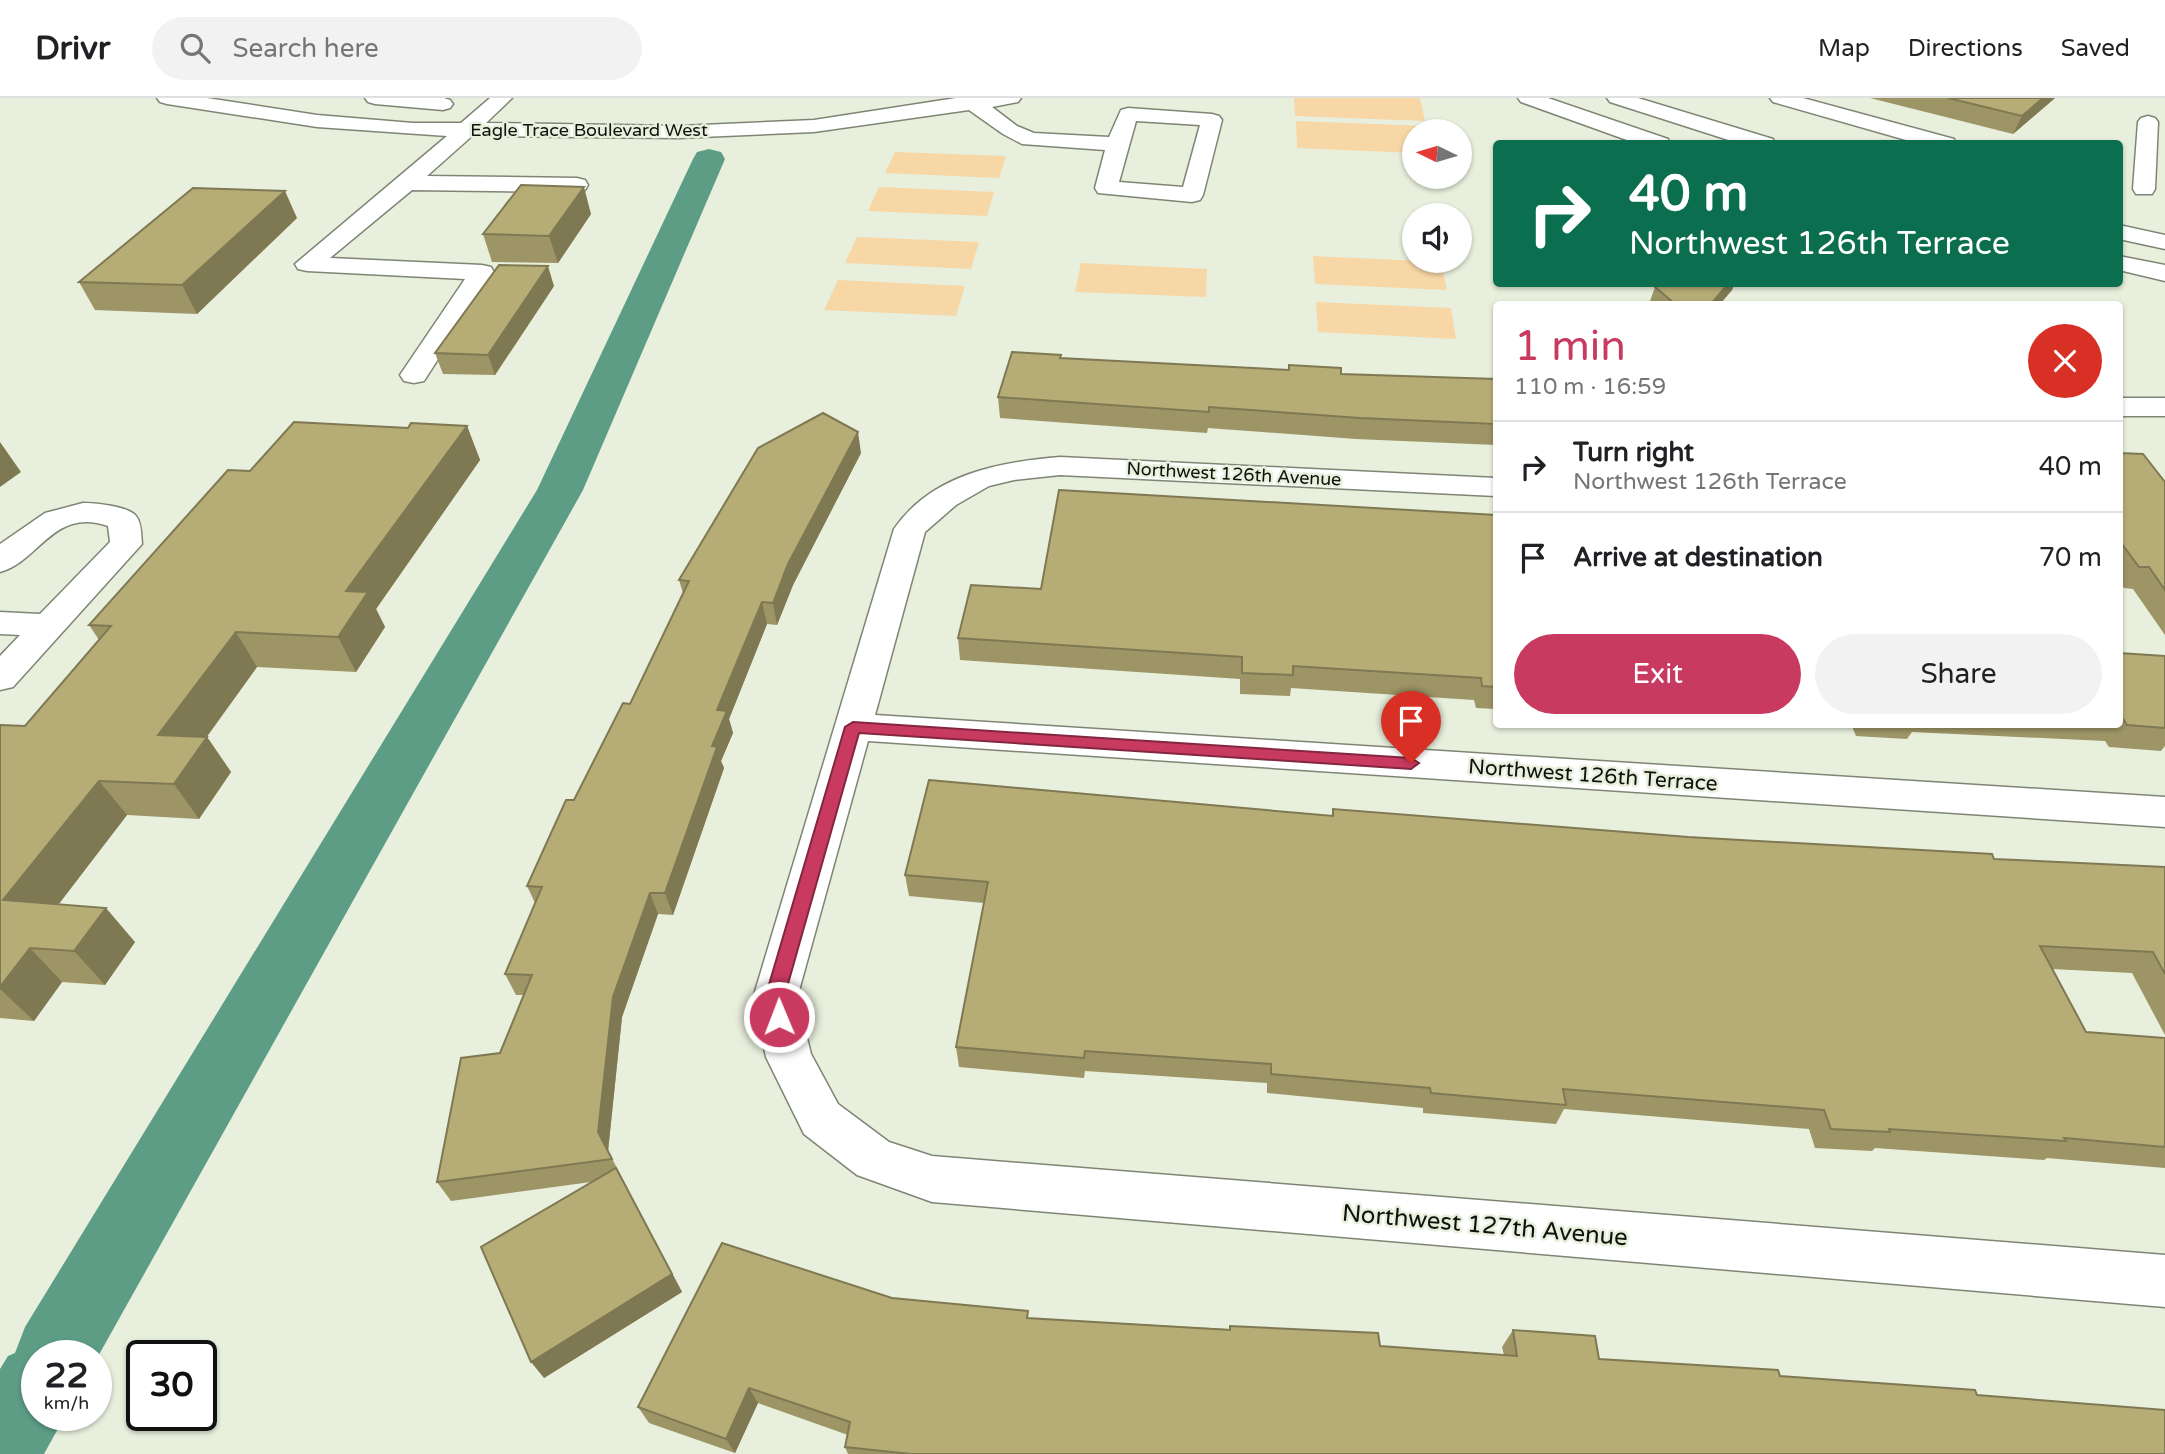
<!DOCTYPE html>
<meta charset="utf-8">
<style>
:root{--surface:#fff;--page:#f2f2f2;--text:#202124;--muted:#757577;--line:#e0e0e0;--accent:#c93a61}
body{margin:0;font-family:"Varela Round",sans-serif;background:var(--page);color:var(--text);height:100vh;display:flex;flex-direction:column;font-size:26px;white-space:nowrap}
*{box-sizing:border-box;margin:0}
p{font-size:23px;color:var(--muted)}
.icon{flex:none;width:38px;height:38px;fill:none;stroke:currentColor;stroke-width:2;stroke-linecap:round;stroke-linejoin:round}
.map{position:relative;flex:1;overflow:hidden}
.side{position:absolute;left:1493px;top:203px;width:630px;height:427px;display:flex;flex-direction:column;background:var(--surface);border-radius:7px;box-shadow:0 2px 5px #0004}
.side>*{flex:none}
.banner{position:absolute;left:1493px;top:42px;width:630px;height:147px;border-radius:7px;box-shadow:0 2px 5px #0004;background:#0b6e4f;color:#fff;overflow:hidden}
.needle{width:46px;rotate:275deg}
.tools{position:absolute;left:1402px;top:21px;display:grid;gap:14px}
.tools a{display:grid;place-items:center;width:70px;height:70px;border-radius:50%;background:var(--surface);box-shadow:0 2px 5px #0004;font-size:35px}
.speed{position:absolute;left:21px;top:1242px;display:flex;gap:14px;font-size:35px;font-weight:700;text-align:center}
.speed>*{display:grid;place-content:center;width:91px;height:91px;border-radius:50%;background:var(--surface);box-shadow:0 2px 5px #0004;line-height:1}
.speed small{font-size:18px;font-weight:400}
.speed .limit{border:4px solid #111;border-radius:10px;background:#fff;color:#111}
.pin{position:absolute;display:grid;place-items:center;width:60px;height:60px;color:#fff;margin:-72px -30px;border-radius:50% 50% 50% 0;rotate:-45deg;box-shadow:0 0 7px #0007}
.pin .icon{rotate:45deg}
.me{position:absolute;width:77px;margin:-38px;rotate:359deg;stroke-linejoin:round;filter:drop-shadow(0 0 5px #0008)}
.turn{display:flex;align-items:center;gap:24px;height:147px;padding:0 21px;font-size:32px}
.turn .icon{width:91px;height:91px;stroke-width:2.5}
.turn b{display:block;font-size:49px;line-height:60px}
.round{display:grid;place-items:center;flex:none;width:74px;height:74px;border-radius:37px;background:var(--page)}
.headline{display:flex;align-items:center;justify-content:space-between;height:119px;padding:0 21px}
h1{font-size:42px;font-weight:600;line-height:52px;color:var(--accent)}
.action{display:flex;gap:14px;margin-top:auto;padding:14px 21px}
.action a{flex:1;height:80px;border-radius:42px;background:var(--accent);color:#fff;font-size:28px;font-weight:600;line-height:80px;text-align:center}
.action a+a{background:var(--page);color:var(--text)}
ul{padding:0;list-style:none}
li{display:flex;align-items:center;gap:21px;height:91px;padding:0 21px;border-top:2px solid var(--line)}
li div{flex:1}
li b{display:block;font-size:26px}
li em{font-style:normal}
header{display:flex;align-items:center;gap:42px;box-sizing:border-box;height:98px;padding:0 35px;background:var(--surface);border-bottom:2px solid var(--line)}
header strong{font-size:33px}
nav{display:flex;gap:38px;margin-inline-start:auto;font-size:24px}
.search{width:490px;height:63px;background:var(--page);display:flex;align-items:center;gap:18px;box-sizing:border-box;padding:0 24px;border-radius:38px;color:var(--muted);font-size:26px}
.map>svg:first-child{display:block}
</style>
<header>
<strong>Drivr</strong>
<div class="search"><svg class="icon" aria-label="search" viewBox="0 0 24 24"><circle cx="10" cy="10" r="6"/><path d="M15 15l6 6"/></svg>Search here</div>
<nav><a>Map</a><a>Directions</a><a>Saved</a></nav>
</header>
<div class="map">
<svg width="2165" height="1356" viewBox="0 0 2165 1356">
<rect width="100%" height="100%" fill="#e8efdc"/>
<!-- green -->
<g fill="#f7d7a6">
<path d="M1294,0H1420L1425,23L1295,18Z"/>
<path d="M1296,23L1426,28L1427,33H1414V55L1297,50Z"/>
<path d="M895,54L1006,58L999,80L885,75Z"/>
<path d="M879,89L994,94L987,118L868,113Z"/>
<path d="M857,139L979,144L971,171L845,165Z"/>
<path d="M1313,158L1441,164L1447,192L1315,186Z"/>
<path d="M1081,165L1207,171L1206,199L1075,194Z"/>
<path d="M838,182L965,188L956,218L824,212Z"/>
<path d="M1316,204L1451,210L1456,241L1318,234Z"/>
</g>
<g fill="none" stroke-linecap="round" stroke-linejoin="round">
<!-- canal -->
<path fill="#5d9d86" fill-rule="evenodd" d="M709,51L721,54L725,61L583,392L96,1262V1258H37V1318H65L44,1356H0V1271L8,1258L15,1255L25,1229L537,392L693,61L697,54Z"/>
<defs>
<g id="minor">
<path d="M157,0H207L317,17L413,25H461L490,0H512L486,25L679,28L814,22L956,0H1021L1018,4L992,9L1017,28L1034,35L1109,39L1121,12L1128,10L1212,16L1219,18L1222,22L1203,97L1200,102L1192,104L1098,95L1095,90L1105,52L1022,46L1003,36L969,12L814,34L679,40L472,38L427,78L577,80L585,82L588,87L585,92L577,94L412,92L330,160L482,167L491,169L494,174L424,283L414,285L404,283L400,277L465,181L307,173L298,171L295,166L447,38L317,29L167,6L160,4ZM1136,23L1200,27L1183,89L1119,84Z"/>
<path d="M365,0H444L450,2L453,6L450,10L443,12L375,6L368,4Z"/>
<path d="M1518,0H1548L1668,41L1670,46H1638L1521,4Z"/>
<path d="M1607,0H1638L1773,41L1775,46H1741L1610,4Z"/>
<path d="M1770,0H1803L1954,41L1956,46H1920L1773,4Z"/>
<path d="M2148,18L2155,20L2158,24L2155,91L2152,96H2136L2133,91L2138,24L2141,20Z"/>
<path d="M2119,127L2165,137V151L2119,141Z"/>
<path d="M2119,158L2165,167V183L2119,172Z"/>
<rect x="2119" y="300" width="46" height="18"/>
<path d="M1060,359L1496,380V398L1060,377L1014,382L989,388L956,407L925,434L875,617L2165,699V729L868,643L797,900L811,956L838,1006L889,1044L932,1058L2165,1157V1209L932,1104L857,1077L804,1036L766,959L753,900L894,431C932,376 999,364 1060,359Z"/>
<path d="M83,405C95,405 128,408 136,418C142,425 141,438 142,446L13,589L0,592V558L20,537L0,536V514L40,516L110,444L108,428C53,409 39,464 0,474V446L45,415Z"/>
</g>
</defs>
<!-- minor casing -->
<use href="#minor" stroke="#7f8574" stroke-width="3"/>
<!-- minor -->
<use href="#minor" fill="#fff" fill-rule="evenodd"/>
</g>
<!-- wall -->
<g fill="#9d9565">
<path d="M1870,0H2055L2013,36Z"/>
<path d="M591,116L558,165L492,164L483,136Z"/>
<path d="M297,120L197,216L95,212L79,184Z"/>
<path d="M1658,186H1734L1732,192L1720,206H1649L1655,189Z"/>
<path d="M554,188L495,277L443,276L435,255Z"/>
<path d="M1061,260L1341,276L1496,281V347L1356,341L1208,330L1207,335L1000,320L998,299Z"/>
<path d="M467,328L480,362L376,511L385,529L356,574L257,569L206,639H207L231,674L199,721L127,717L58,806L135,844L105,887L62,884L34,923L0,920V627L25,628L99,542L89,527L250,373L408,330Z"/>
<path d="M861,355L793,487L777,527L767,526L729,621L733,635L721,663L724,670L673,817L658,816L622,919L608,1053L682,1194L544,1280L591,1084L451,1103L437,1084L500,955L524,897H516L505,876L535,805L527,788L574,702L630,606L683,495L679,482Z"/>
<path d="M2119,355L2165,384V537L2133,491L2124,490L2119,484Z"/>
<path d="M1496,417V611L1476,610L1474,602L1291,590L1290,598L1240,596V581L960,562L958,540L1041,491Z"/>
<path d="M2119,555L2165,558V648L2161,653L2109,649L2105,643L1912,634L1907,641L1856,638L1851,626H2119Z"/>
<path d="M1333,711L1688,739L1994,761L2165,769V937L2132,875L2052,871L2086,934L2165,940V1070L2047,1060L2044,1062L1875,1050L1872,1053L1815,1050L1809,1031L1564,1011L1556,1026L1423,1015V1010L1267,995V985L1085,973L1084,980L959,969L956,949L984,805L909,798L905,777L1332,718Z"/>
<path d="M892,1200L1028,1220L1229,1231L1230,1228L1380,1248L1504,1257L1502,1249L1513,1232L1599,1261L1977,1297L2165,1356H848L845,1349L848,1337L758,1305L735,1355L649,1325L638,1309Z"/>
</g>
<!-- shaded-wall -->
<g fill="#7f7953">
<path d="M2043,0H2055L2013,36L2022,18Z"/>
<path d="M584,89L591,116L558,165L549,138Z"/>
<path d="M285,93L297,120L197,216L182,187Z"/>
<path d="M548,168L554,188L495,277L488,257Z"/>
<path d="M1728,186H1734L1732,192L1720,206H1711Z"/>
<path d="M467,328L480,362L376,511L385,529L356,574L338,539L346,493Z"/>
<path d="M858,334L861,355L793,487L777,527L773,505L788,466Z"/>
<path d="M0,344L21,374L0,389Z"/>
<path d="M762,504L767,526L729,621L733,635L721,663L724,670L673,817L665,795L712,648L717,612Z"/>
<path d="M236,534L257,569L183,672L158,637Z"/>
<path d="M207,639L231,674L199,721L174,686Z"/>
<path d="M99,683L127,717L36,836L3,802Z"/>
<path d="M650,795L658,816L622,919L608,1053L622,1080L598,1034L613,899Z"/>
<path d="M106,810L135,844L105,887L74,853Z"/>
<path d="M30,850L62,884L34,923L0,891V889Z"/>
<path d="M616,1070L682,1194L544,1280L531,1264Z"/>
<path d="M749,1290L758,1305L735,1355L726,1341Z"/>
</g>
<!-- building -->
<g fill="#b6ad76" stroke="#7f7953" stroke-width="2">
<path d="M1948,0H2043L2022,18Z"/>
<path d="M521,87L584,89L549,138L483,136Z"/>
<path d="M193,90L285,93L182,187L79,184Z"/>
<path d="M499,167L548,168L488,257L435,255Z"/>
<path d="M1658,186H1728L1711,206H1675L1655,189Z"/>
<path d="M1012,254L1061,257L1060,260L1289,272V267L1341,270V276L1496,281V326L1360,320L1209,309V314L998,299Z"/>
<path d="M823,315L858,334L788,466L773,505L762,504L717,612L727,613L712,648L717,649L665,795H650L613,899L598,1034L612,1061L437,1084L461,960L500,955L532,877L505,876L542,789L527,788L566,702H574L623,605L630,606L689,483L679,482L758,350Z"/>
<path d="M294,324L408,330L411,325L467,328L346,493L368,494L338,539L236,534L158,637L207,639L174,686L99,683L3,802L106,810L74,853L30,850L0,889V627L25,628L111,528L89,527L228,372L250,373Z"/>
<path d="M2119,355L2143,356L2165,384V492L2149,469H2139L2119,442Z"/>
<path d="M1059,392L1496,417V589L1482,588L1481,580L1293,568V577L1242,575V559L958,540L971,487L1041,491Z"/>
<path d="M2119,555L2165,558V630L2127,627L2123,621H2119Z"/>
<path d="M929,682L1333,718V711L1688,739L1992,756L1994,761L2165,769V876L2153,854L2040,848L2086,934L2165,940V1049L2064,1040L2066,1043L1889,1031L1890,1034L1831,1031L1824,1012L1563,991L1566,1007L1431,995L1430,990L1271,976V966L1085,953L1084,960L956,949L988,784L905,777Z"/>
<path d="M616,1070L672,1176L531,1264L481,1149Z"/>
<path d="M722,1145L892,1200L1028,1213L1027,1220L1230,1232V1228L1378,1235L1380,1248L1517,1258L1513,1232L1595,1238L1599,1261L1778,1272L1780,1278L1975,1292L1977,1297L2165,1312V1356H911L845,1349L850,1324L749,1290L726,1341L638,1309Z"/>
</g>
<!-- route -->
<path fill="#c93a61" stroke="#83263f" stroke-width="2" d="M853,624L1411,660L1419,665L1411,671L859,635L784,900L789,919L786,925L779,927L773,925L765,900L845,629Z"/>
<g text-anchor="middle" stroke-width="5" stroke-linejoin="round" paint-order="stroke">
<!-- far-street labels -->
<g font-size="18" fill="#10120c" stroke="#e8efdc">
<text x="589" y="38">Eagle Trace Boulevard West</text>
<text transform="translate(1234 376) rotate(3)" y="6">Northwest 126th Avenue</text>
</g>
<!-- street labels -->
<g font-size="21" fill="#10120c" stroke="#e8efdc">
<text transform="translate(1593 677) rotate(4)" y="7">Northwest 126th Terrace</text>
</g>
<!-- near-street labels -->
<g font-size="24" fill="#10120c" stroke="#e8efdc">
<text transform="translate(1485 1127) rotate(5)" y="8">Northwest 127th Avenue</text>
</g>
</g>
</svg>
<div class="tools">
<a><svg class="needle" viewBox="-14 -14 28 28"><path d="M0-13l5 13h-10z" fill="#e53935"/><path d="M0 13l5-13h-10z" fill="#757577"/></svg></a>
<a><svg class="icon" aria-label="sound" viewBox="0 0 24 24"><path d="M4 9h4l5-4v14l-5-4H4zM17 9q2 3 0 6"/></svg></a>
</div>
<div class="speed"><div>22<small>km/h</small></div><div class="limit">30</div></div>
<div class="pin" style="left:1411px;top:665px;background:#d93025"><svg class="icon" aria-label="arrive" viewBox="0 0 24 24"><path d="M6 21V4h12l-3 4 3 4H6"/></svg></div>
<svg class="me" style="left:779px;top:919px" viewBox="-20 -20 40 40"><circle r="17" fill="#c93a61" stroke="#fff" stroke-width="3"/><path d="M0-11L8 9 0 5-8 9z" fill="#fff"/></svg>
<div class="banner">
<div class="turn"><svg class="icon" aria-label="right" viewBox="0 0 24 24"><path d="M7 20v-9h11M14 6l5 5-5 5"/></svg><div><b>40 m</b>Northwest 126th Terrace</div></div>
</div>
<section class="side">
<div class="headline"><div><h1>1 min</h1><p>110 m · 16:59</p></div><a class="round" style="background:#d93025;color:#fff"><svg class="icon" aria-label="close" viewBox="0 0 24 24"><path d="M6 6l12 12M18 6L6 18"/></svg></a></div>
<ul>
<li><svg class="icon" aria-label="right" viewBox="0 0 24 24"><path d="M7 20v-9h11M14 6l5 5-5 5"/></svg><div><b>Turn right</b><p>Northwest 126th Terrace</p></div><em>40 m</em></li>
<li><svg class="icon" aria-label="arrive" viewBox="0 0 24 24"><path d="M6 21V4h12l-3 4 3 4H6"/></svg><div><b>Arrive at destination</b></div><em>70 m</em></li>
</ul>
<div class="action"><a>Exit</a><a>Share</a></div>
</section>
</div>
